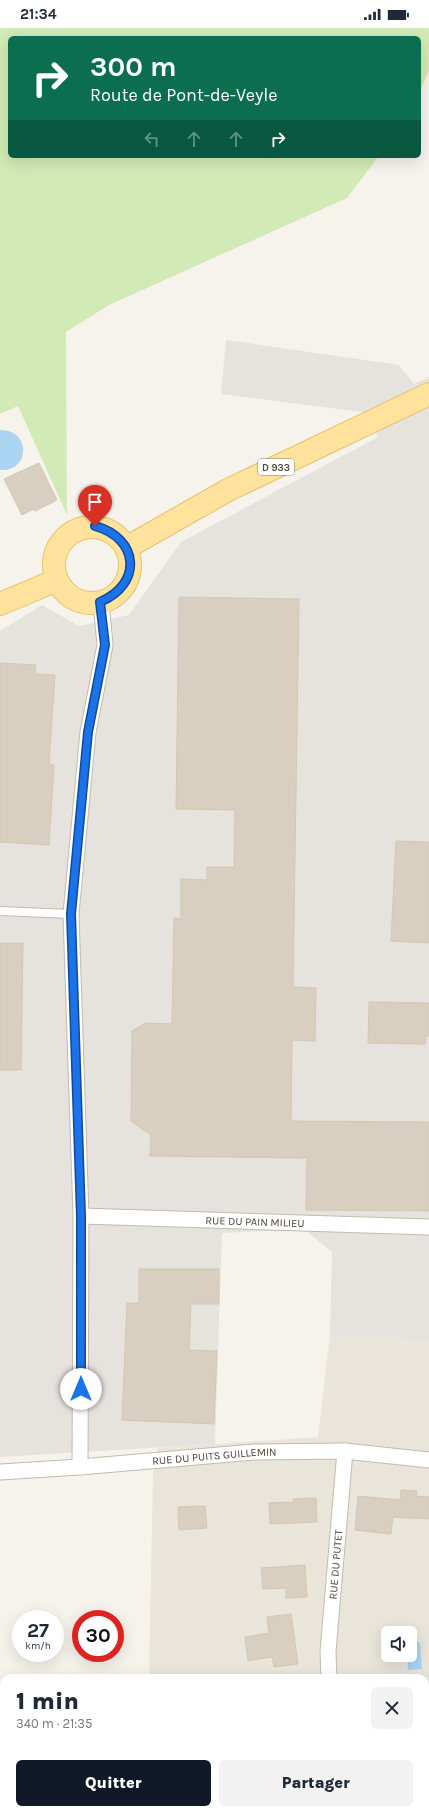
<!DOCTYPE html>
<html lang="fr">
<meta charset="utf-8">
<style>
:root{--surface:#fff;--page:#f2f2f3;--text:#1f2937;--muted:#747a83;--accent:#111827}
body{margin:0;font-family:Karla,sans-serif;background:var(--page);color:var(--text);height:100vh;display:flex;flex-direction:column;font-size:15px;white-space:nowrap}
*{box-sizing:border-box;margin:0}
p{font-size:13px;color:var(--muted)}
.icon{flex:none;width:22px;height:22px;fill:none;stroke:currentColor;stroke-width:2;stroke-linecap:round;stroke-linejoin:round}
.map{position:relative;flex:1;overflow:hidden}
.sheet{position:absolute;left:0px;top:1646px;width:429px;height:140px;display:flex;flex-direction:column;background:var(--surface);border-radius:12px 12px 0 0;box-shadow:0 4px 16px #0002}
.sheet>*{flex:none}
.top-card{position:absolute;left:8px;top:8px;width:413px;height:122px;border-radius:6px;box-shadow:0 4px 16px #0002;background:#0b6e4f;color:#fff;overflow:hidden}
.controls{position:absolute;left:381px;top:1598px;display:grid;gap:8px}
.controls a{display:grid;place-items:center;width:36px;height:36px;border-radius:6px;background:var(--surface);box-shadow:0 4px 16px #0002;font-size:20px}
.speed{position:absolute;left:12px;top:1582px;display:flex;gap:8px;font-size:20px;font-weight:700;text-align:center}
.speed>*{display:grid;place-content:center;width:52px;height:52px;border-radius:50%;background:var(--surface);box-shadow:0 4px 16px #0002;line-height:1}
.speed small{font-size:10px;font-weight:400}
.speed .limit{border:6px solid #d22;background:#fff;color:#111}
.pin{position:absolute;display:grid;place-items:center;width:34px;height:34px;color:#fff;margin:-41px -17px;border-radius:50% 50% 50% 0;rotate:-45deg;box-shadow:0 0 4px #0007}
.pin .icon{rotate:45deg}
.me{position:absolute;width:44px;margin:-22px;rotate:0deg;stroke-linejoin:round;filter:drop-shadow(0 0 3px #0008)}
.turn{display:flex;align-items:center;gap:14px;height:84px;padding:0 16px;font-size:18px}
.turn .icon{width:52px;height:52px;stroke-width:2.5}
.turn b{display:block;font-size:28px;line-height:34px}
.lanes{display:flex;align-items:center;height:38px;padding:0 16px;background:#0003;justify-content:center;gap:20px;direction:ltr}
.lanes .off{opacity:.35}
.round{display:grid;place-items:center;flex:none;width:42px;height:42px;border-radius:6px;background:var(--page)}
.headline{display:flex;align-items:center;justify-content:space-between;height:68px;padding:0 16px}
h1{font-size:24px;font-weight:800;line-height:30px}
.button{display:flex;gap:8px;margin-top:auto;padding:8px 16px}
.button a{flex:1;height:46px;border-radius:6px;background:var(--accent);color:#fff;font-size:16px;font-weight:800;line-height:46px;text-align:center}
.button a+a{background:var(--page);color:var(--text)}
.status{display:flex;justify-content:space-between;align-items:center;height:28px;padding:0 20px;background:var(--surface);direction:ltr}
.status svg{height:11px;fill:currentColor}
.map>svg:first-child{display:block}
</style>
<div class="status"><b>21:34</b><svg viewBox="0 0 49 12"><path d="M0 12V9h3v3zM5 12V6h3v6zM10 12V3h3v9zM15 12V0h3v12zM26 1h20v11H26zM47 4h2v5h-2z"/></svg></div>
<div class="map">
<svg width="429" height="1786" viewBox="0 0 429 1786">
<rect width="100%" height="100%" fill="#f6f3ec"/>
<!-- residential -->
<path fill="#eae5da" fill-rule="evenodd" d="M330,1307L429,1313V1666L425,1665V1650H149L153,1446L158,1420L318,1409ZM388,1605H410V1627H388Z"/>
<!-- industrial -->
<path fill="#e6e2dd" d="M226,312L399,337L414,356L429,349V1313L330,1307L332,1224L304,1201L222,1205L215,1416L0,1429V603L42,577L79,598L129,587L181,514L378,409L362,384L221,366Z"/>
<!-- green -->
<g fill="#d2eab5">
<path d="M0,0H429V43L419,65V10H10V128H379L347,170L109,277L66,304L67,487L18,378L0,386Z"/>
<path d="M425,1665L429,1666V1748L425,1747Z"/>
<path d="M4,1735V1782H86L87,1786H0V1736Z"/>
</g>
<!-- water -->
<g fill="#a9d4f2">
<path d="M0,402C31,401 31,444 0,442Z"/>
<path d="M415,1611L420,1615L422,1641L408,1642L407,1627H410V1612Z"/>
</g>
<!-- building -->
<g fill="#d8cfc1" stroke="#d3c7b4">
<path d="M39,435L57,472L35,483L34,481L22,487L4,451Z"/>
<path d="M179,569L299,571L293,959L316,960L315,1013L292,1012L291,1093L429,1094V1183L306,1182L307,1130L150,1128L151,1107L131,1093L132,1003L145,995L172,996L174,890L181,891V851L207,852V839H234L235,782L176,781Z"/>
<path d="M0,635L36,637L35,646L55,647L49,736L54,737L49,817L0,814Z"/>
<path d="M396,813L429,814V915L391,913Z"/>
<path d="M0,915H23L21,1042H0Z"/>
<path d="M369,974L429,975V1008H426L425,1016L368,1015Z"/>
<path d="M139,1241H219V1276H191L189,1322L217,1323L214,1396L122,1392L127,1275H139Z"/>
<path d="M401,1462L417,1463L416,1468L429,1469V1491L393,1489L391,1506L355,1502L358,1468L400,1472Z"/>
<path d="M316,1470L317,1494L270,1496L269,1475L294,1474L293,1471Z"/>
<path d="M205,1478L207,1500L179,1502L178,1479Z"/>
<path d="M305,1537L307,1569L286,1570V1560L263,1561L261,1540Z"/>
<path d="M291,1586L298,1636L274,1639L272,1629L248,1633L245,1609L269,1605L267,1589Z"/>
</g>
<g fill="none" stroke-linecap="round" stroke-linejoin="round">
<defs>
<path id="service" d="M0,883L71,886"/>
<g id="minor">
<path id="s1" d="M81,1188L429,1199"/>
<path d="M80,1439L81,1188L71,886L88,704L105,617L101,574"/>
<path id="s2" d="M0,1444L80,1439L254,1424L345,1423L429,1432"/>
<path id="s3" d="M329,1650L328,1624L345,1423"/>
<path d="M332,1782V1786"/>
</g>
<g id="primary">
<circle cx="92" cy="537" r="38"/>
<path d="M126,520L228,462L429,366"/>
<path d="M0,576L57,552"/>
</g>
</defs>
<!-- service casing -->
<use href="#service" stroke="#c2bbae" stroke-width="10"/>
<!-- minor casing -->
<use href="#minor" stroke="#c2bbae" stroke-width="17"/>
<!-- primary casing -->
<use href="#primary" stroke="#e6c16a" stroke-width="24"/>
<!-- service -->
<use href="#service" stroke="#fff" stroke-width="8"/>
<!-- minor -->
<use href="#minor" stroke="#fff" stroke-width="15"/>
<!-- primary -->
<use href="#primary" stroke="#ffe39c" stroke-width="22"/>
</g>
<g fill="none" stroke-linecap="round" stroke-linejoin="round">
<defs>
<path id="route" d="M81,1361V1188L71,886L88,704L105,617L100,574C143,556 139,510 95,498"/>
</defs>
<!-- route casing -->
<use href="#route" stroke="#114b97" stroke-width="10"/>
<!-- route -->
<use href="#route" stroke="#1a73e8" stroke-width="7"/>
</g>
<g text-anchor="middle" stroke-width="3.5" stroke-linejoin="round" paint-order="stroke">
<!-- shield labels -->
<rect fill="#fff" stroke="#817c74" stroke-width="1" x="258" y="431" width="36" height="16" rx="3"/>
<g font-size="10" font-weight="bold" fill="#4b4439">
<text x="276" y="443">D 933</text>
</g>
<!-- street labels -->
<g font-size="11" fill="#4b4439" stroke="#fff">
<text dy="4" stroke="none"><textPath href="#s1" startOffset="174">RUE DU PAIN MILIEU</textPath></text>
<text dy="4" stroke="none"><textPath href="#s2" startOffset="215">RUE DU PUITS GUILLEMIN</textPath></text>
<text dy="4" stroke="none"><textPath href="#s3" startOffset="114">RUE DU PUTET</textPath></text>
</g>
</g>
</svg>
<div class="controls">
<a><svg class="icon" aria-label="sound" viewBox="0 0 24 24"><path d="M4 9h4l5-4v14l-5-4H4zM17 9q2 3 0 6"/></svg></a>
</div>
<div class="speed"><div>27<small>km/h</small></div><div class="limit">30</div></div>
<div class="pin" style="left:95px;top:498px;background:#d93025"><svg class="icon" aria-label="arrive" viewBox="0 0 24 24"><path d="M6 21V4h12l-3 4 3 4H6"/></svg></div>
<svg class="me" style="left:81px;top:1361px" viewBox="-20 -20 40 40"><circle r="19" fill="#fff"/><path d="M0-13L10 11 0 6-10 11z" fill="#1a73e8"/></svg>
<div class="top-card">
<div class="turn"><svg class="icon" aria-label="right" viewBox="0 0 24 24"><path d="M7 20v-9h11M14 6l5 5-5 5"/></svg><div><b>300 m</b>Route de Pont-de-Veyle</div></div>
<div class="lanes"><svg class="icon off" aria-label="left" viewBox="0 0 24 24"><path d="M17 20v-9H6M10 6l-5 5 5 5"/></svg><svg class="icon off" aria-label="ahead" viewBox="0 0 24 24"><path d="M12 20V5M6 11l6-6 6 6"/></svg><svg class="icon off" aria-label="ahead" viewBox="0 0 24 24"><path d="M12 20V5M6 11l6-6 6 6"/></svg><svg class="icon" aria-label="right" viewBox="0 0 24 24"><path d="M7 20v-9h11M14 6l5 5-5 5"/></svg></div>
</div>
<section class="sheet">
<div class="headline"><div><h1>1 min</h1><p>340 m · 21:35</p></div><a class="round"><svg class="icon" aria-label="close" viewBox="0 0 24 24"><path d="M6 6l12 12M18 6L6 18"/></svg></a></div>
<div class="button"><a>Quitter</a><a>Partager</a></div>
</section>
</div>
